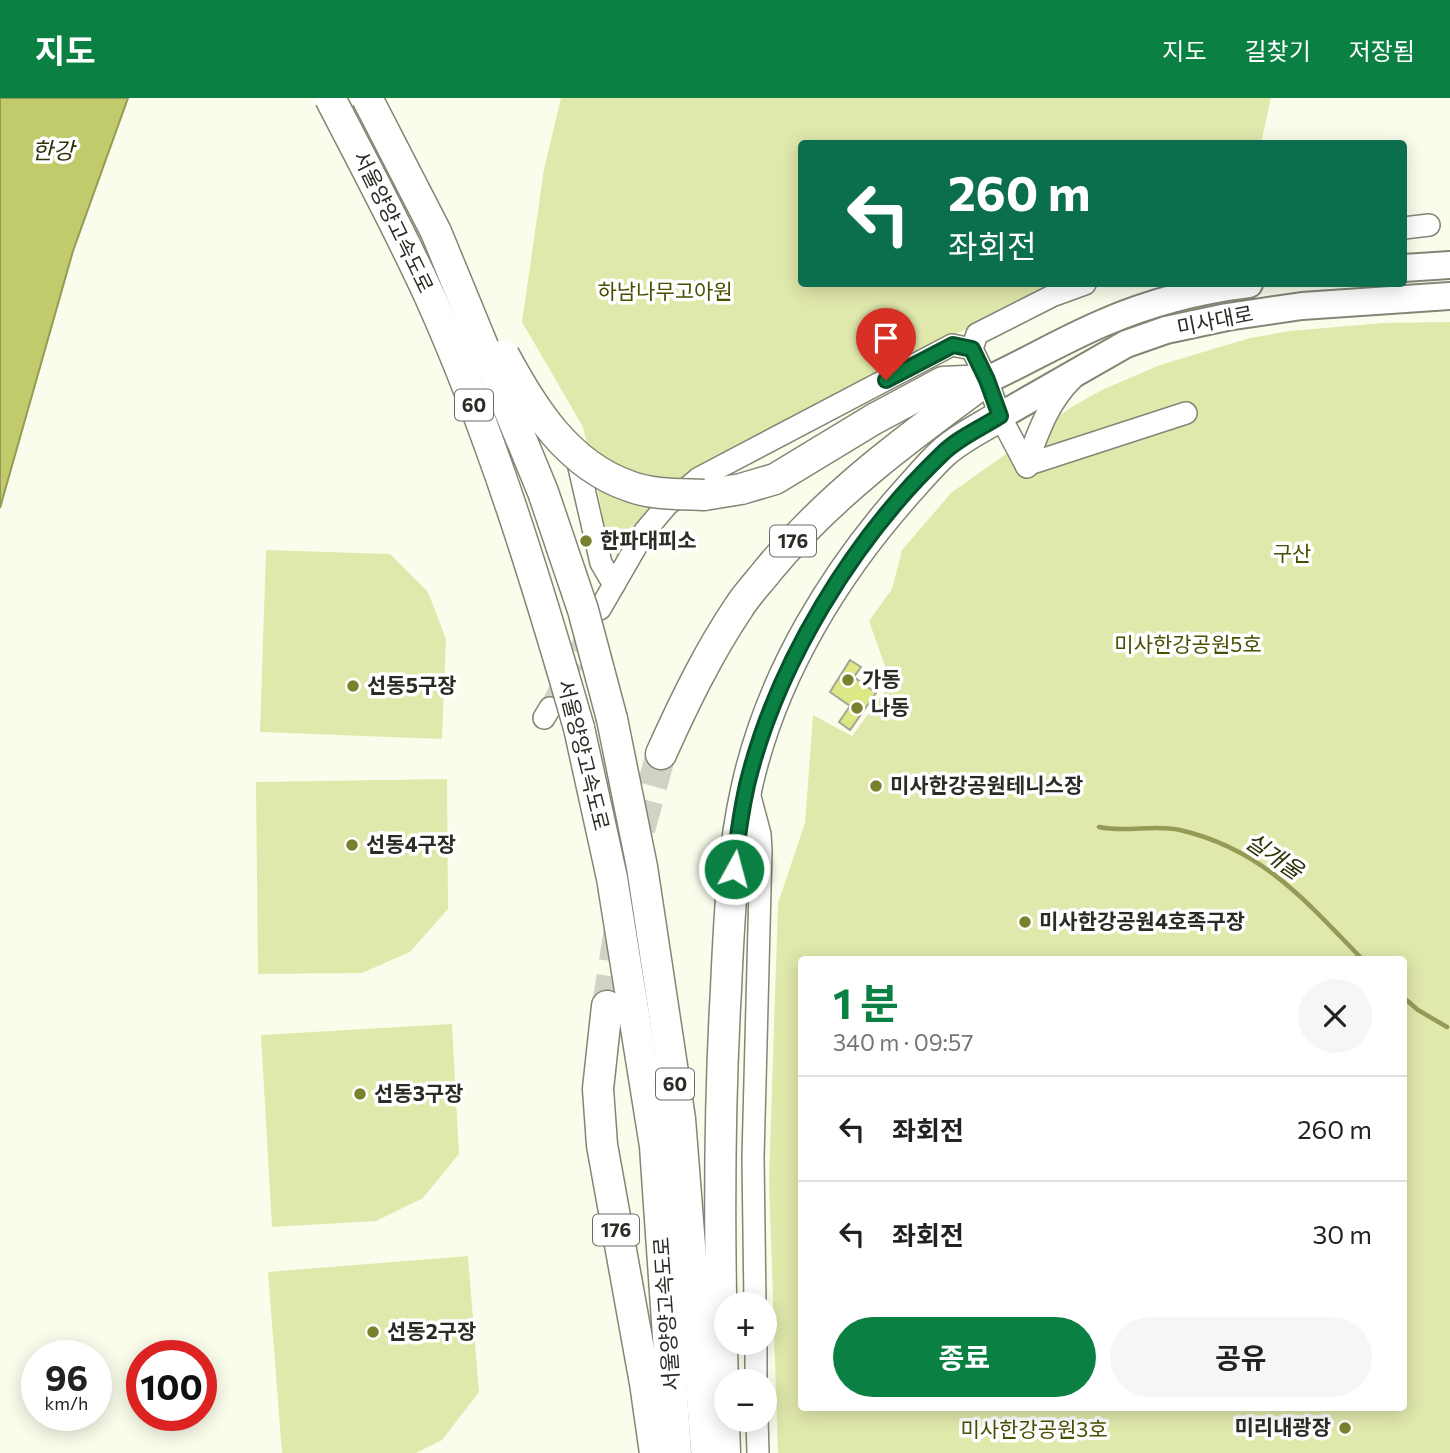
<!DOCTYPE html>
<html lang="ko">
<meta charset="utf-8">
<style>
:root{--surface:#fff;--page:#f6f6f6;--text:#222;--muted:#767676;--line:#e0e0e0;--accent:#0b8043}
body{margin:0;font-family:Commissioner,"Noto Sans KR",sans-serif;background:var(--page);color:var(--text);height:100vh;display:flex;flex-direction:column;font-size:26px;white-space:nowrap}
*{box-sizing:border-box;margin:0}
p{font-size:23px;color:var(--muted)}
.icon{flex:none;width:38px;height:38px;fill:none;stroke:currentColor;stroke-width:2;stroke-linecap:round;stroke-linejoin:round}
.map{position:relative;flex:1;overflow:hidden}
.sheet{position:absolute;left:798px;top:858px;width:609px;height:455px;display:flex;flex-direction:column;background:var(--surface);border-radius:7px;box-shadow:0 4px 18px #0003}
.sheet>*{flex:none}
.top-card{position:absolute;left:798px;top:42px;width:609px;height:147px;border-radius:7px;box-shadow:0 4px 18px #0003;background:#0b6e4f;color:#fff;overflow:hidden}
.fabs{position:absolute;left:714px;top:1194px;display:grid;gap:14px}
.fabs a{display:grid;place-items:center;width:63px;height:63px;border-radius:50%;background:var(--surface);box-shadow:0 4px 18px #0003;font-size:35px}
.speed{position:absolute;left:21px;top:1242px;display:flex;gap:14px;font-size:35px;font-weight:700;text-align:center}
.speed>*{display:grid;place-content:center;width:91px;height:91px;border-radius:50%;background:var(--surface);box-shadow:0 4px 18px #0003;line-height:1}
.speed small{font-size:18px;font-weight:400}
.speed .limit{border:10px solid #d22;background:#fff;color:#111}
.pin{position:absolute;display:grid;place-items:center;width:60px;height:60px;color:#fff;margin:-72px -30px;border-radius:50% 50% 50% 0;rotate:-45deg;box-shadow:0 0 7px #0007}
.pin .icon{rotate:45deg}
.me{position:absolute;width:77px;margin:-38px;rotate:7deg;stroke-linejoin:round;filter:drop-shadow(0 0 5px #0008)}
.turn{display:flex;align-items:center;gap:24px;height:147px;padding:0 35px;font-size:32px}
.turn .icon{width:91px;height:91px;stroke-width:2.5}
.turn b{display:block;font-size:49px;line-height:60px}
.round{display:grid;place-items:center;flex:none;width:74px;height:74px;border-radius:37px;background:var(--page)}
.headline{display:flex;align-items:center;justify-content:space-between;height:119px;padding:0 35px}
h1{font-size:42px;font-weight:700;line-height:52px;color:var(--accent)}
.primary-button{display:flex;gap:14px;margin-top:auto;padding:14px 35px}
.primary-button a{flex:1;height:80px;border-radius:42px;background:var(--accent);color:#fff;font-size:28px;font-weight:700;line-height:80px;text-align:center}
.primary-button a+a{background:var(--page);color:var(--text)}
ul{padding:0;list-style:none}
li{display:flex;align-items:center;gap:21px;height:105px;padding:0 35px;border-top:2px solid var(--line)}
li div{flex:1}
li b{display:block;font-size:26px}
li em{font-style:normal}
header{display:flex;align-items:center;gap:42px;box-sizing:border-box;height:98px;padding:0 35px;background:var(--accent);color:#fff}
header strong{font-size:33px}
nav{display:flex;gap:38px;margin-inline-start:auto;font-size:24px}
.map>svg:first-child{display:block}
</style>
<header>
<strong>지도</strong>
<nav><a>지도</a><a>길찾기</a><a>저장됨</a></nav>
</header>
<div class="map">
<svg width="1450" height="1355" viewBox="0 0 1450 1355">
<rect width="100%" height="100%" fill="#fbfdec"/>
<!-- green -->
<g fill="#e1e8ac" fill-rule="evenodd">
<path d="M561,0H1271L1261,45L802,46V186H1049L673,389L620,463L607,444L598,393L583,329L522,224L544,71Z"/>
<path d="M1450,224V1355H778L769,1082L778,805L805,725L813,617L852,638L891,585L869,523L892,491L902,452L951,395L1073,308L1104,291L1160,267L1250,240L1290,233L1383,225ZM802,861H1404V1309H802Z"/>
<path d="M266,452L390,456L428,494L446,541L442,641L260,634Z"/>
<path d="M447,681L448,811L410,854L362,875L258,876L256,684Z"/>
<path d="M452,926L459,1056L423,1100L376,1123L272,1129L261,937Z"/>
<path d="M468,1158L479,1294L442,1342L416,1355H282L268,1174Z"/>
</g>
<!-- water -->
<path fill="#c2cb6b" stroke="#959b56" stroke-width="2" d="M0,0H128L73,153L0,410Z"/>
<g fill="none" stroke-linecap="round" stroke-linejoin="round">
<!-- stream -->
<g stroke="#959b56" stroke-width="4.5">
<path d="M1099,729C1126,735 1153,726 1180,732C1262,751 1306,803 1362,861"/>
<path d="M1404,900L1418,912L1447,929"/>
</g>
</g>
<!-- building -->
<path fill="#dde786" stroke="#a4a696" stroke-width="2" d="M850,562L861,569L854,579L876,595L850,632L839,624L850,608L830,594Z"/>
<g fill="none" stroke-linecap="round" stroke-linejoin="round">
<!-- minor-tunnel -->
<path stroke="#d1d3c4" stroke-width="21" stroke-dasharray="21 10" stroke-linecap="butt" d="M550,610L592,528"/>
<!-- highway-tunnel -->
<path stroke="#d1d3c4" stroke-width="30" stroke-dasharray="30 15" stroke-linecap="butt" d="M607,908L627,779L661,656"/>
<defs>
<g id="minor">
<path d="M1404,130L1429,127"/>
<path d="M575,352L601,465L614,487"/>
<path d="M1026,367L1186,315"/>
<path d="M1026,367C1038,335 1048,304 1073,280"/>
<path d="M1027,369L1000,318L987,282L972,251L977,236L1052,198L1085,186"/>
<path d="M600,511L645,433L667,407L699,380L952,247L972,251"/>
<path d="M544,620L550,610"/>
<path d="M748,691L760,736L761,752L753,1060L755,1206"/>
<path d="M756,1244V1283"/>
<path d="M757,1321L758,1355"/>
</g>
<g id="major">
<path d="M1404,170L1450,167"/>
<path d="M987,282C1026,264 1063,242 1103,225C1149,205 1199,192 1249,186"/>
<path d="M1000,318L1126,246L1166,232L1227,219L1302,208L1450,198"/>
</g>
<g id="highway">
<path d="M704,397L741,391L775,381L874,321L943,284L987,282"/>
<path d="M612,621L642,769L680,1021L706,1351"/>
<path d="M579,630L612,780L655,1048L676,1355"/>
<path d="M661,656C684,605 708,555 739,509C747,496 759,484 769,471C831,396 908,340 987,282"/>
<path d="M607,908L598,991L602,1047L645,1285L655,1355"/>
<path d="M725,1355C720,1200 717,1046 726,891C729,823 732,754 747,688C772,576 836,472 912,388C922,377 932,365 943,355C959,340 981,330 1000,318"/>
</g>
</defs>
<!-- minor casing -->
<use href="#minor" stroke="#838575" stroke-width="24"/>
<!-- major casing -->
<use href="#major" stroke="#838575" stroke-width="30"/>
<!-- highway casing -->
<use href="#highway" stroke="#838575" stroke-width="33"/>
<!-- minor -->
<use href="#minor" stroke="#fff" stroke-width="21"/>
<!-- major -->
<use href="#major" stroke="#fff" stroke-width="26"/>
<!-- highway -->
<use href="#highway" stroke="#fff" stroke-width="30"/>
<defs>
<g id="highway-bridge">
<path d="M330,0C364,66 399,131 430,199C492,337 537,484 579,630"/>
<path d="M367,0L436,134L543,394L583,512L612,621"/>
<path d="M504,257C533,311 568,367 629,388C652,397 679,396 704,397"/>
</g>
</defs>
<!-- highway-bridge casing -->
<use href="#highway-bridge" stroke="#838575" stroke-width="33" stroke-linecap="butt"/>
<!-- highway-bridge -->
<use href="#highway-bridge" stroke="#fff" stroke-width="30"/>
</g>
<g fill="none" stroke-linecap="round" stroke-linejoin="round">
<defs>
<path id="route" d="M734,771C737,743 741,714 747,687C776,567 853,441 942,356C958,340 981,330 1000,318L987,282L972,251L953,247L886,282"/>
</defs>
<!-- route casing -->
<use href="#route" stroke="#07532c" stroke-width="18"/>
<!-- route -->
<use href="#route" stroke="#0b8043" stroke-width="12"/>
</g>
<!-- markers -->
<g fill="#7a812c" stroke="#fff" stroke-width="2.5">
<circle cx="586" cy="443" r="7"/>
<circle cx="848" cy="582" r="7"/>
<circle cx="353" cy="588" r="7"/>
<circle cx="857" cy="610" r="7"/>
<circle cx="876" cy="688" r="7"/>
<circle cx="352" cy="747" r="7"/>
<circle cx="1025" cy="824" r="7"/>
<circle cx="360" cy="996" r="7"/>
<circle cx="373" cy="1234" r="7"/>
<circle cx="1345" cy="1330" r="7"/>
</g>
<g text-anchor="middle" stroke-width="7" stroke-linejoin="round" paint-order="stroke">
<!-- shield labels -->
<g fill="#fff" stroke="#6b6b66" stroke-width="2">
<rect x="455" y="291.5" width="38" height="31" rx="5"/>
<rect x="770" y="427.5" width="46" height="31" rx="5"/>
<rect x="656" y="970.5" width="38" height="31" rx="5"/>
<rect x="593" y="1116.5" width="46" height="31" rx="5"/>
</g>
<g font-size="19" font-weight="bold" fill="#2b2c25">
<text x="474" y="314">60</text>
<text x="793" y="450">176</text>
<text x="675" y="993">60</text>
<text x="616" y="1139">176</text>
</g>
<!-- street labels -->
<g font-size="21" fill="#2b2c25" stroke="#fff">
<text transform="translate(393 124) rotate(64)" y="7">서울양양고속도로</text>
<text transform="translate(1215 223) rotate(-11)" y="7">미사대로</text>
<text transform="translate(583 657) rotate(76)" y="7">서울양양고속도로</text>
<text transform="translate(667 1216) rotate(-94)" y="7">서울양양고속도로</text>
</g>
<!-- park labels -->
<g font-size="21" fill="#4a4f02" stroke="#fff">
<text x="665" y="201">하남나무고아원</text>
<text x="1292" y="463">구산</text>
<text x="1188" y="554">미사한강공원5호</text>
<text x="1034" y="1339">미사한강공원3호</text>
</g>
<!-- poi labels -->
<g font-size="21" font-weight="bold" fill="#2b2c25" stroke="#fff" text-anchor="start">
<text x="600" y="450">한파대피소</text>
<text x="862" y="589">가동</text>
<text x="367" y="595">선동5구장</text>
<text x="871" y="617">나동</text>
<text x="890" y="695">미사한강공원테니스장</text>
<text x="366" y="754">선동4구장</text>
<text x="1039" y="831">미사한강공원4호족구장</text>
<text x="374" y="1003">선동3구장</text>
<text x="387" y="1241">선동2구장</text>
<text x="1331" y="1337" text-anchor="end">미리내광장</text>
</g>
<!-- water labels -->
<g font-size="23" font-style="italic" fill="#2e3207" stroke="#fff">
<text x="53" y="61">한강</text>
<text transform="translate(1274 758) rotate(34)" y="8">실개울</text>
</g>
</g>
</svg>
<div class="fabs">
<a>+</a>
<a>−</a>
</div>
<div class="speed"><div>96<small>km/h</small></div><div class="limit">100</div></div>
<div class="pin" style="left:886px;top:282px;background:#d93025"><svg class="icon" aria-label="arrive" viewBox="0 0 24 24"><path d="M6 21V4h12l-3 4 3 4H6"/></svg></div>
<svg class="me" style="left:734px;top:771px" viewBox="-20 -20 40 40"><circle r="17" fill="#0b8043" stroke="#fff" stroke-width="3"/><path d="M0-11L8 9 0 5-8 9z" fill="#fff"/></svg>
<div class="top-card">
<div class="turn"><svg class="icon" aria-label="left" viewBox="0 0 24 24"><path d="M17 20v-9H6M10 6l-5 5 5 5"/></svg><div><b>260 m</b>좌회전</div></div>
</div>
<section class="sheet">
<div class="headline"><div><h1>1 분</h1><p>340 m · 09:57</p></div><a class="round"><svg class="icon" aria-label="close" viewBox="0 0 24 24"><path d="M6 6l12 12M18 6L6 18"/></svg></a></div>
<ul>
<li><svg class="icon" aria-label="left" viewBox="0 0 24 24"><path d="M17 20v-9H6M10 6l-5 5 5 5"/></svg><div><b>좌회전</b></div><em>260 m</em></li>
<li><svg class="icon" aria-label="left" viewBox="0 0 24 24"><path d="M17 20v-9H6M10 6l-5 5 5 5"/></svg><div><b>좌회전</b></div><em>30 m</em></li>
</ul>
<div class="primary-button"><a>종료</a><a>공유</a></div>
</section>
</div>
